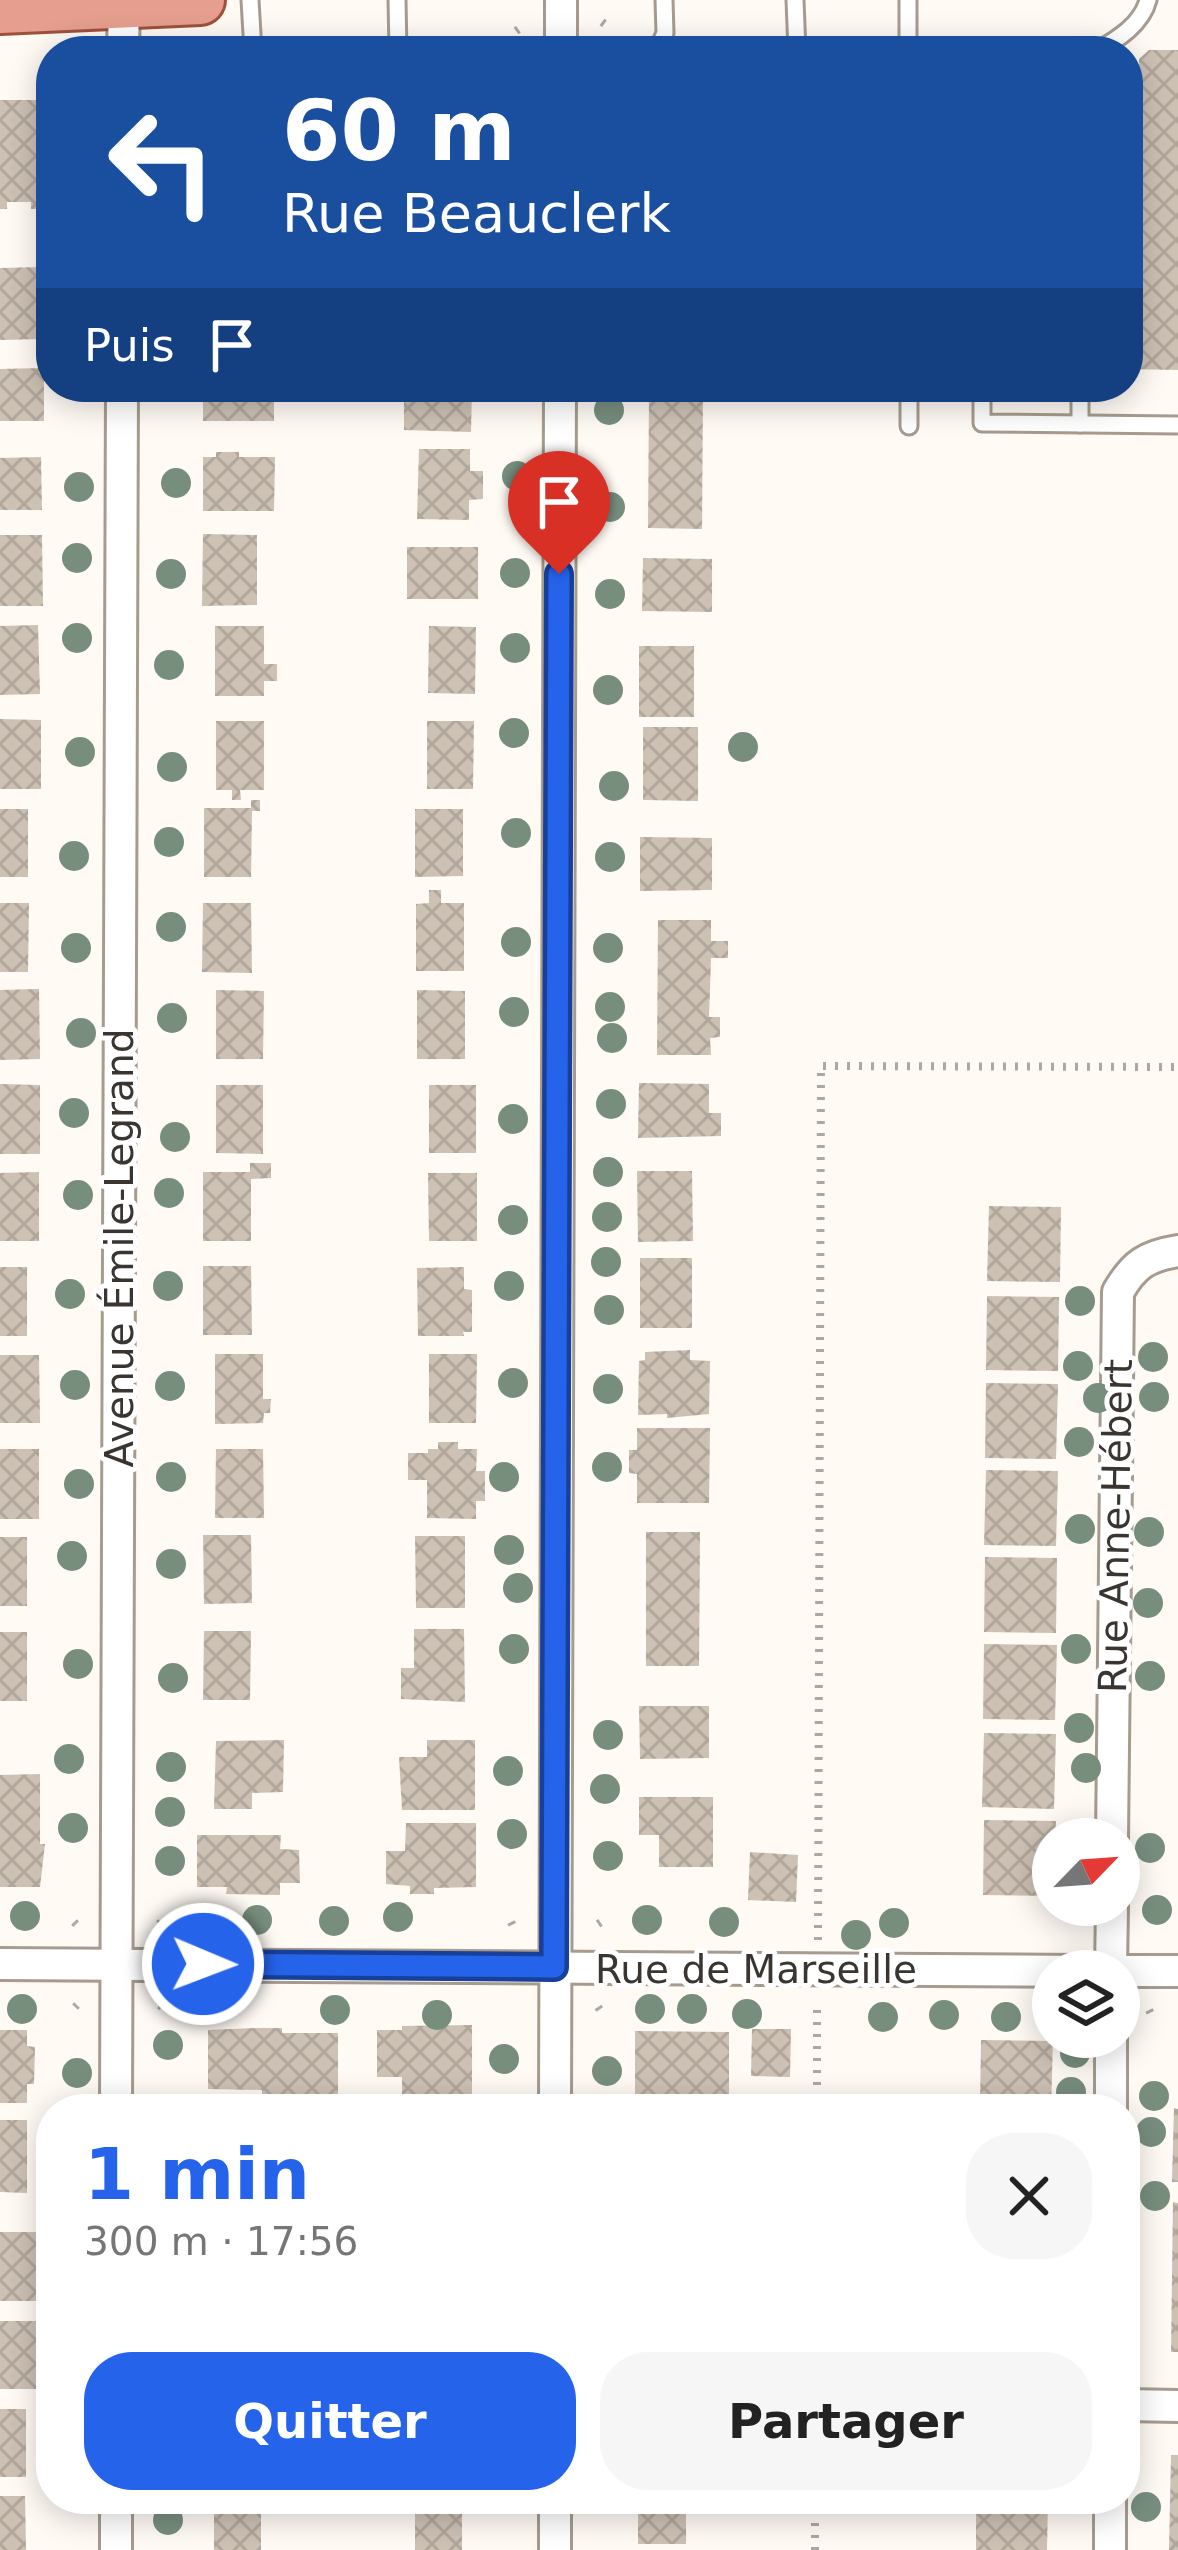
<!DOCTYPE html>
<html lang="fr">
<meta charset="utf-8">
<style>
:root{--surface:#fff;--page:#f6f6f6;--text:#222;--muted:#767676;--accent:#2563eb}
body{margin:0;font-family:"DejaVu Sans",sans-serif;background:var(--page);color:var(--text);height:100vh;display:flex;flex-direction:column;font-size:45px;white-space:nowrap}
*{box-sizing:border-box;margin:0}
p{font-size:39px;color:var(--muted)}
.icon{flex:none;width:66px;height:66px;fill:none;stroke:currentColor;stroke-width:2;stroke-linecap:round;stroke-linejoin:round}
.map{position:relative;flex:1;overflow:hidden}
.side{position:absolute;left:36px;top:2094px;width:1104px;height:420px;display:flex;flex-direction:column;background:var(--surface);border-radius:48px;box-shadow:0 6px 30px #0003}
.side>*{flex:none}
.guide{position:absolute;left:36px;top:36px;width:1107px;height:366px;border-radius:48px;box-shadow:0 6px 30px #0003;background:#1a4fa0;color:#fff;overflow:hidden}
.needle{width:78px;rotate:65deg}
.buttons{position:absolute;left:1032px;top:1818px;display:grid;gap:24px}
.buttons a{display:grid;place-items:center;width:108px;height:108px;border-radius:50%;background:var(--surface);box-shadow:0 6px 30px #0003;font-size:60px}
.pin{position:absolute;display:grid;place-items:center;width:102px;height:102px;color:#fff;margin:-123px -51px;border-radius:50% 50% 50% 0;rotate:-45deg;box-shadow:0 0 12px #0007}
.pin .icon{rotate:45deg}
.me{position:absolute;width:132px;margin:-66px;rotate:91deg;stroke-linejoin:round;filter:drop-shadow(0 0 9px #0008)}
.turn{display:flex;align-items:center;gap:42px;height:252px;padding:0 48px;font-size:54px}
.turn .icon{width:156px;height:156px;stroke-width:2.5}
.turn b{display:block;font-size:84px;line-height:102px}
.then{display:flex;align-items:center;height:114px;padding:0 48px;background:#0003;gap:24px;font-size:45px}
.round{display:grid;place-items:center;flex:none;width:126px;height:126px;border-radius:48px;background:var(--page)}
.headline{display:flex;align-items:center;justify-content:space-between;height:204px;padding:0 48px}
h1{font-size:72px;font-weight:600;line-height:90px;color:var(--accent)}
.cta{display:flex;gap:24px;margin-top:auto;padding:24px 48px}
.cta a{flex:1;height:138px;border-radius:48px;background:var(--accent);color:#fff;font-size:48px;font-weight:600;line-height:138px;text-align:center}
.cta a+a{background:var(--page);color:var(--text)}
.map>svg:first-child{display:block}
</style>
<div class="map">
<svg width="1178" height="2550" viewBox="0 0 1178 2550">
<defs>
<pattern id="building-cross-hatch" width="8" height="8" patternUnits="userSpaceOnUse" patternTransform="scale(3)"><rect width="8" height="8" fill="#cdc1b4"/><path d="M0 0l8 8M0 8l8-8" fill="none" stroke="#b1a69b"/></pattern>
</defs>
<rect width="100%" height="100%" fill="#fffaf4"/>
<!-- building -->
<g fill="url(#building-cross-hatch)">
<path d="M1149,50H1178V370L1128,369V321H1137V313H1132L1133,103L1139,102V59Z"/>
<path d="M0,100H51L49,209H31V202H7V209H0Z"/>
<path d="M42,267L43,300L49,299V334H43V339L0,340V268Z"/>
<path d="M44,368V421H0V369Z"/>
<rect x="203" y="387" width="71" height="34"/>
<path d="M404,387H472L471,432L404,430Z"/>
<path d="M649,394L703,395L702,529L648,528Z"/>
<path d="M419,449H470V471H483V499L469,500V520L417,519Z"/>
<path d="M216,452H239V457H275L274,511H203V457H216Z"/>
<path d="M41,457L42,510H0V458Z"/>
<path d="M203,534L257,535V605L202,606Z"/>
<path d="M0,535H42L43,606H0Z"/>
<rect x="407" y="547" width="71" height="52"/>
<path d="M643,558L712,559V612L642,611Z"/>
<path d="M38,625L40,694L0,695V626Z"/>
<path d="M215,626H264V664H277V681H264V696H215Z"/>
<path d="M429,626L476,627L475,694L428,693Z"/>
<rect x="639" y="646" width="55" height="71"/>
<path d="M0,719L41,720V789H0Z"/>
<path d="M216,721H264V790H240L241,800H232V790H216Z"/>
<path d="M427,721H474L473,789H427Z"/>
<path d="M643,727H698V801L643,800Z"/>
<path d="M251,800H260V811H252L251,877H204V808H251Z"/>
<rect x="0" y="809" width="28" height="68"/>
<path d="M415,809H463V876L415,877Z"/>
<path d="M640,837L712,838V890L640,891Z"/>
<path d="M429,890H441V903H464V971H416V904L429,903Z"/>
<path d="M0,903H29L28,972H0Z"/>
<path d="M203,903H251L252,973L202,972Z"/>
<path d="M658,920H711V941H728V958H711L709,1017H720V1037L710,1038L711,1055H657Z"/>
<path d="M39,989L40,1059L0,1060V990Z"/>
<path d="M216,990L264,991L263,1059H216Z"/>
<path d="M417,990L465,991V1059H417Z"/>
<path d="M639,1083L709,1084V1113H721V1136L638,1138Z"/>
<path d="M0,1084L40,1085V1154H0Z"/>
<path d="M216,1085H263V1154L216,1153Z"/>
<rect x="429" y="1085" width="47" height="68"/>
<path d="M250,1163H271V1178L251,1179V1241H203V1172H250Z"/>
<path d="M637,1171H692L693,1241L638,1242Z"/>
<path d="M39,1172V1241H0V1173Z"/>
<path d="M428,1173H477V1241H429Z"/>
<path d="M989,1206L1061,1207L1060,1282L987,1281Z"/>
<rect x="640" y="1258" width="52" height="70"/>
<path d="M203,1266H251L252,1335H203Z"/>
<rect x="0" y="1267" width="27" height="69"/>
<path d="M464,1267V1289L472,1290V1332H463L464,1336H418L417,1268Z"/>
<path d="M987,1296L1059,1297L1058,1371L986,1370Z"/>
<path d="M690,1350V1360L710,1361L709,1414L667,1418V1414L638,1415L639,1361L645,1360V1352Z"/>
<path d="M215,1354H263V1399H271L270,1413H264L263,1423L215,1424Z"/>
<path d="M429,1354H477L476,1423H429Z"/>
<path d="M0,1355H39L40,1423H0Z"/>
<path d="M986,1383L1058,1384L1056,1459L985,1458Z"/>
<path d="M637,1428H710L709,1503H637V1474L629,1473V1450H637Z"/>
<path d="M438,1442H458V1449H477L476,1471H485V1501H476V1519L427,1518V1480H408V1453H428V1449H438Z"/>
<rect x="0" y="1449" width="39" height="70"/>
<path d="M216,1449H263L264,1518H215Z"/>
<path d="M986,1470L1058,1471L1056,1546L984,1545Z"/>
<path d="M646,1532H700L699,1666H646Z"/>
<path d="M203,1535H251L252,1603L204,1604Z"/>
<path d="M415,1536H465V1608H416Z"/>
<rect x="0" y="1537" width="27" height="69"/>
<path d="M985,1557L1057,1558L1056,1633L984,1632Z"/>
<path d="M414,1629H464L465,1702L401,1699V1668H414Z"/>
<path d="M204,1631H251L250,1700H203Z"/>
<rect x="0" y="1632" width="27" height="69"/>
<path d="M984,1644L1057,1645L1055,1720L983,1719Z"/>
<path d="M639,1706H709V1758L640,1759Z"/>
<path d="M984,1733L1056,1734L1054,1809L982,1807Z"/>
<path d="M284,1740L283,1792L252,1793V1809H214L216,1741Z"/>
<path d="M427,1740H475V1810H402L399,1757H427Z"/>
<path d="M40,1774V1844H45L40,1887H0V1775Z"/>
<path d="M639,1797H713V1867H659V1835H639Z"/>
<path d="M984,1820L1056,1821L1053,1896L983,1895Z"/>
<path d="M406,1823H476V1887L434,1888V1894H410V1886L386,1884V1851H405Z"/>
<path d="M197,1835H281L280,1849L299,1850L300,1883H280V1895L226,1894L227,1887H197Z"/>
<path d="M750,1852L798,1855L796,1902L748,1900Z"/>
<path d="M472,2025V2105H402V2077H377V2030H402V2026Z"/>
<path d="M254,2028H282V2033H338V2109H262V2090L208,2089V2030Z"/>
<path d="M752,2029H791L790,2077L751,2076Z"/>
<path d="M0,2030H27V2046L35,2047L34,2084H27V2103H0Z"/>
<path d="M635,2031L729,2032V2108H635Z"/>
<path d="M981,2040L1053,2041L1051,2109H980Z"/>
<path d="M1174,2108L1178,2109V2182H1172Z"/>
<path d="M0,2120H27V2193L0,2192Z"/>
<path d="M1173,2202L1178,2203V2352H1171Z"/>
<path d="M0,2232H38L39,2301H0Z"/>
<rect x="0" y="2321" width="38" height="68"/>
<rect x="0" y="2409" width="26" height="68"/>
<path d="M1171,2455H1178V2550H1169Z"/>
<path d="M0,2496H25L26,2550H0Z"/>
<rect x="638" y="2499" width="48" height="45"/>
<path d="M976,2499H1048L1047,2550H976Z"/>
<rect x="214" y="2506" width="47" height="44"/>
<path d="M462,2507V2550H415V2508Z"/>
</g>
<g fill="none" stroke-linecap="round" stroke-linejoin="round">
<defs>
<g id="lane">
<path d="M250,0L253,51"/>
<path d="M397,0L398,51"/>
<path d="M795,0L797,51"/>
<path d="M908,0V51"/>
<path d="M657,51L665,33L664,0"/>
<path d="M1097,51C1118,39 1142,24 1148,0"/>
<path d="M982,387V423L1178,425"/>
<path d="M1080,424V387"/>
<path d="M909,426V387"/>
</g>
<g id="street">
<path d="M123,51L124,0"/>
<path d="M561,51V0"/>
<path d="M1112,1839L1118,1292C1134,1264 1147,1256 1178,1251"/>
<path d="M0,1964L1080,1971"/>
<path d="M1111,1971L1112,1905"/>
<path d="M1119,1971H1178"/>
<path d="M1111,2037V2109"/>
<path d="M116,2109L122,387"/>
<path d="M555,2109L560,387"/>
<path d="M1125,2405L1178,2406"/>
<path d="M116,2499V2550"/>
<path d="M555,2499V2550"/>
<path d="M1110,2550V2499"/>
</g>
<path id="primary" d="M0,9L200,0"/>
</defs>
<!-- lane casing -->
<use href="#lane" stroke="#a69b8e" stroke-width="21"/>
<!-- street casing -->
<use href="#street" stroke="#a69b8e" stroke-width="36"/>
<!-- primary casing -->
<use href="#primary" stroke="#9f503c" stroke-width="54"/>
<!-- path -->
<g stroke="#aca7a2" stroke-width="8" stroke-dasharray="3 9" stroke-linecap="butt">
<path d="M602,22L606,25"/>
<path d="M516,31L520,28"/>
<path d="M74,1922L77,1925"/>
<path d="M511,1922L513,1926"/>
<path d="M159,1924L161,1922"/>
<path d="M598,1924L601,1922"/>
<path d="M818,1940L821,1066L1178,1067"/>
<path d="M159,2005L163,2007"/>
<path d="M75,2007L77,2005"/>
<path d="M598,2007L600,2010"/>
<path d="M1149,2010L1151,2014"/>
<path d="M817,2109V2003"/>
<path d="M815,2550V2499"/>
</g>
<!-- lane -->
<use href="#lane" stroke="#fff" stroke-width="15"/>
<!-- street -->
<use href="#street" stroke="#fff" stroke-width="30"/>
<!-- primary -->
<use href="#primary" stroke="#e69f8e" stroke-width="48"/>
</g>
<!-- trees -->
<g fill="#778e7d">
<circle cx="609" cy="410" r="15"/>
<circle cx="517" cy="476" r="15"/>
<circle cx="176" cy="483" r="15"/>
<circle cx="79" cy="487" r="15"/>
<circle cx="610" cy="507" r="15"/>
<circle cx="77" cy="558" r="15"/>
<circle cx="515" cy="573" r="15"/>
<circle cx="171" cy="574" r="15"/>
<circle cx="610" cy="594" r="15"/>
<circle cx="77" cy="638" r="15"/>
<circle cx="515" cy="648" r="15"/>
<circle cx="169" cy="665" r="15"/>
<circle cx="608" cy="690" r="15"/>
<circle cx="514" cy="733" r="15"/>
<circle cx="743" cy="747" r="15"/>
<circle cx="80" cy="752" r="15"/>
<circle cx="172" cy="767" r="15"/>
<circle cx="614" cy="786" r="15"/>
<circle cx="516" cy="833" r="15"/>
<circle cx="169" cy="842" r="15"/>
<circle cx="74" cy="856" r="15"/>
<circle cx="610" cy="857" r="15"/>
<circle cx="171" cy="927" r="15"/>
<circle cx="516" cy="942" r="15"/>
<circle cx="76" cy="948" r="15"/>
<circle cx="608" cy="948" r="15"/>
<circle cx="610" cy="1007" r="15"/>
<circle cx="514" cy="1012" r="15"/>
<circle cx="172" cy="1018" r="15"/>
<circle cx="81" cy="1033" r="15"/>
<circle cx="612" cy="1038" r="15"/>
<circle cx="611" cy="1104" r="15"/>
<circle cx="74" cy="1113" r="15"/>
<circle cx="513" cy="1119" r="15"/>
<circle cx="175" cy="1137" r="15"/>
<circle cx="608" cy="1172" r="15"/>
<circle cx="169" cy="1193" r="15"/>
<circle cx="78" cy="1195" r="15"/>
<circle cx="607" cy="1217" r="15"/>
<circle cx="513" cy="1220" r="15"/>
<circle cx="606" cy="1262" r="15"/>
<circle cx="168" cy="1286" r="15"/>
<circle cx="509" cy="1286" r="15"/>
<circle cx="70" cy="1294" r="15"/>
<circle cx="1080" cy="1301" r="15"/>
<circle cx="609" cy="1310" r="15"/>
<circle cx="1153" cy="1357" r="15"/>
<circle cx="1078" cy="1366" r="15"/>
<circle cx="513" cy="1383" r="15"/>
<circle cx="75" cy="1385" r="15"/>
<circle cx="170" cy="1386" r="15"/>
<circle cx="608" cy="1389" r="15"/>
<circle cx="1154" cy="1397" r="15"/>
<circle cx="1098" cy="1398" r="15"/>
<circle cx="1079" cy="1442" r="15"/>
<circle cx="607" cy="1467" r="15"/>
<circle cx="171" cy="1477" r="15"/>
<circle cx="504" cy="1477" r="15"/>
<circle cx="79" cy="1484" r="15"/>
<circle cx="1080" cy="1529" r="15"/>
<circle cx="1149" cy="1532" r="15"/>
<circle cx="509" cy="1550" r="15"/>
<circle cx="72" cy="1556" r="15"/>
<circle cx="171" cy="1564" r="15"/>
<circle cx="518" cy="1588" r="15"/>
<circle cx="1148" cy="1603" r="15"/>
<circle cx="514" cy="1649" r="15"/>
<circle cx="1076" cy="1649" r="15"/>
<circle cx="78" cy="1664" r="15"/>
<circle cx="1150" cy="1676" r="15"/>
<circle cx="173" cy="1678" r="15"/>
<circle cx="1079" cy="1728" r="15"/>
<circle cx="608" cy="1735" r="15"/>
<circle cx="69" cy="1759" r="15"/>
<circle cx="171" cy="1767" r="15"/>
<circle cx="1086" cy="1768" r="15"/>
<circle cx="508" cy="1771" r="15"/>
<circle cx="605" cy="1789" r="15"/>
<circle cx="170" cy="1812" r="15"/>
<circle cx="73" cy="1828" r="15"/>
<circle cx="512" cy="1834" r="15"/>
<circle cx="1150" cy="1848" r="15"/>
<circle cx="608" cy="1856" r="15"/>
<circle cx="170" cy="1861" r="15"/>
<circle cx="1157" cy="1910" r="15"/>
<circle cx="25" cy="1916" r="15"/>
<circle cx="398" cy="1917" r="15"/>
<circle cx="257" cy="1920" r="15"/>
<circle cx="647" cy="1920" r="15"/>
<circle cx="334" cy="1921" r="15"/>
<circle cx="202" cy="1922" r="15"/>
<circle cx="724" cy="1922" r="15"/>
<circle cx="894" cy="1923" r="15"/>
<circle cx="856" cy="1935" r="15"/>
<circle cx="207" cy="2007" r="15"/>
<circle cx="22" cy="2009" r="15"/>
<circle cx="650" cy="2009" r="15"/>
<circle cx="692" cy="2009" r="15"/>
<circle cx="335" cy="2010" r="15"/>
<circle cx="747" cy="2014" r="15"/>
<circle cx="437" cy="2015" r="15"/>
<circle cx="944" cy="2015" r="15"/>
<circle cx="883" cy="2017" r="15"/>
<circle cx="1006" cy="2017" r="15"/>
<circle cx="168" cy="2045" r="15"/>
<circle cx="1075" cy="2053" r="15"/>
<circle cx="504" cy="2059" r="15"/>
<circle cx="607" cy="2071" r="15"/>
<circle cx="77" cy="2073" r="15"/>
<circle cx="1071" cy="2092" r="15"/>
<circle cx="1154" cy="2096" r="15"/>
<circle cx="1151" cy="2132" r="15"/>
<circle cx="1155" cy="2196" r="15"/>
<circle cx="1146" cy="2507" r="15"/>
<circle cx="168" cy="2520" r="15"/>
</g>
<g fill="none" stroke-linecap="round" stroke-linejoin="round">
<defs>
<path id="route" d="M203,1964L554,1967L559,574"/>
</defs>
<!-- route casing -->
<use href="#route" stroke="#184099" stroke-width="30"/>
<!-- route -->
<use href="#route" stroke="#2563eb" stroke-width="21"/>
</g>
<g text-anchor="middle" stroke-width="10" stroke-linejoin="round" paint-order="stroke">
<!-- street labels -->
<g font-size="39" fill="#3a3530" stroke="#fff">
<text transform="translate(119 1248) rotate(-90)" y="14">Avenue Émile-Legrand</text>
<text transform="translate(1115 1526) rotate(-89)" y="14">Rue Anne-Hébert</text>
<text x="756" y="1983">Rue de Marseille</text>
</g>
</g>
</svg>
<div class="buttons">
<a><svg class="needle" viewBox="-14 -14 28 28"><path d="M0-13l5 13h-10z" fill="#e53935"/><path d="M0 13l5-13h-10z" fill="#767676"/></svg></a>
<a><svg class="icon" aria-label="layers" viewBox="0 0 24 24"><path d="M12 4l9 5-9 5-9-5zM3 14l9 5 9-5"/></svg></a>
</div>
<div class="pin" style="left:559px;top:574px;background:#d93025"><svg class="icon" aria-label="arrive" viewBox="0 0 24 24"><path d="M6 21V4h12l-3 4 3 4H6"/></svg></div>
<svg class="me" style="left:203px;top:1964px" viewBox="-20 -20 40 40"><circle r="17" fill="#2563eb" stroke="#fff" stroke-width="3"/><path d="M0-11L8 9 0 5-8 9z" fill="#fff"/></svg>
<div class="guide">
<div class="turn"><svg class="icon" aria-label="left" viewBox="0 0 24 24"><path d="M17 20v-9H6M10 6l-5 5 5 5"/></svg><div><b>60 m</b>Rue Beauclerk</div></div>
<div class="then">Puis<svg class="icon" aria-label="arrive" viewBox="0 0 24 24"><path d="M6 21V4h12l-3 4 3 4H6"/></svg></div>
</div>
<section class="side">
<div class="headline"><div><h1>1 min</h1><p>300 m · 17:56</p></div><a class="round"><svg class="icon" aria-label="close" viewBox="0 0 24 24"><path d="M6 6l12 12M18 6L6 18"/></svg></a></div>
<div class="cta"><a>Quitter</a><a>Partager</a></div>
</section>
</div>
